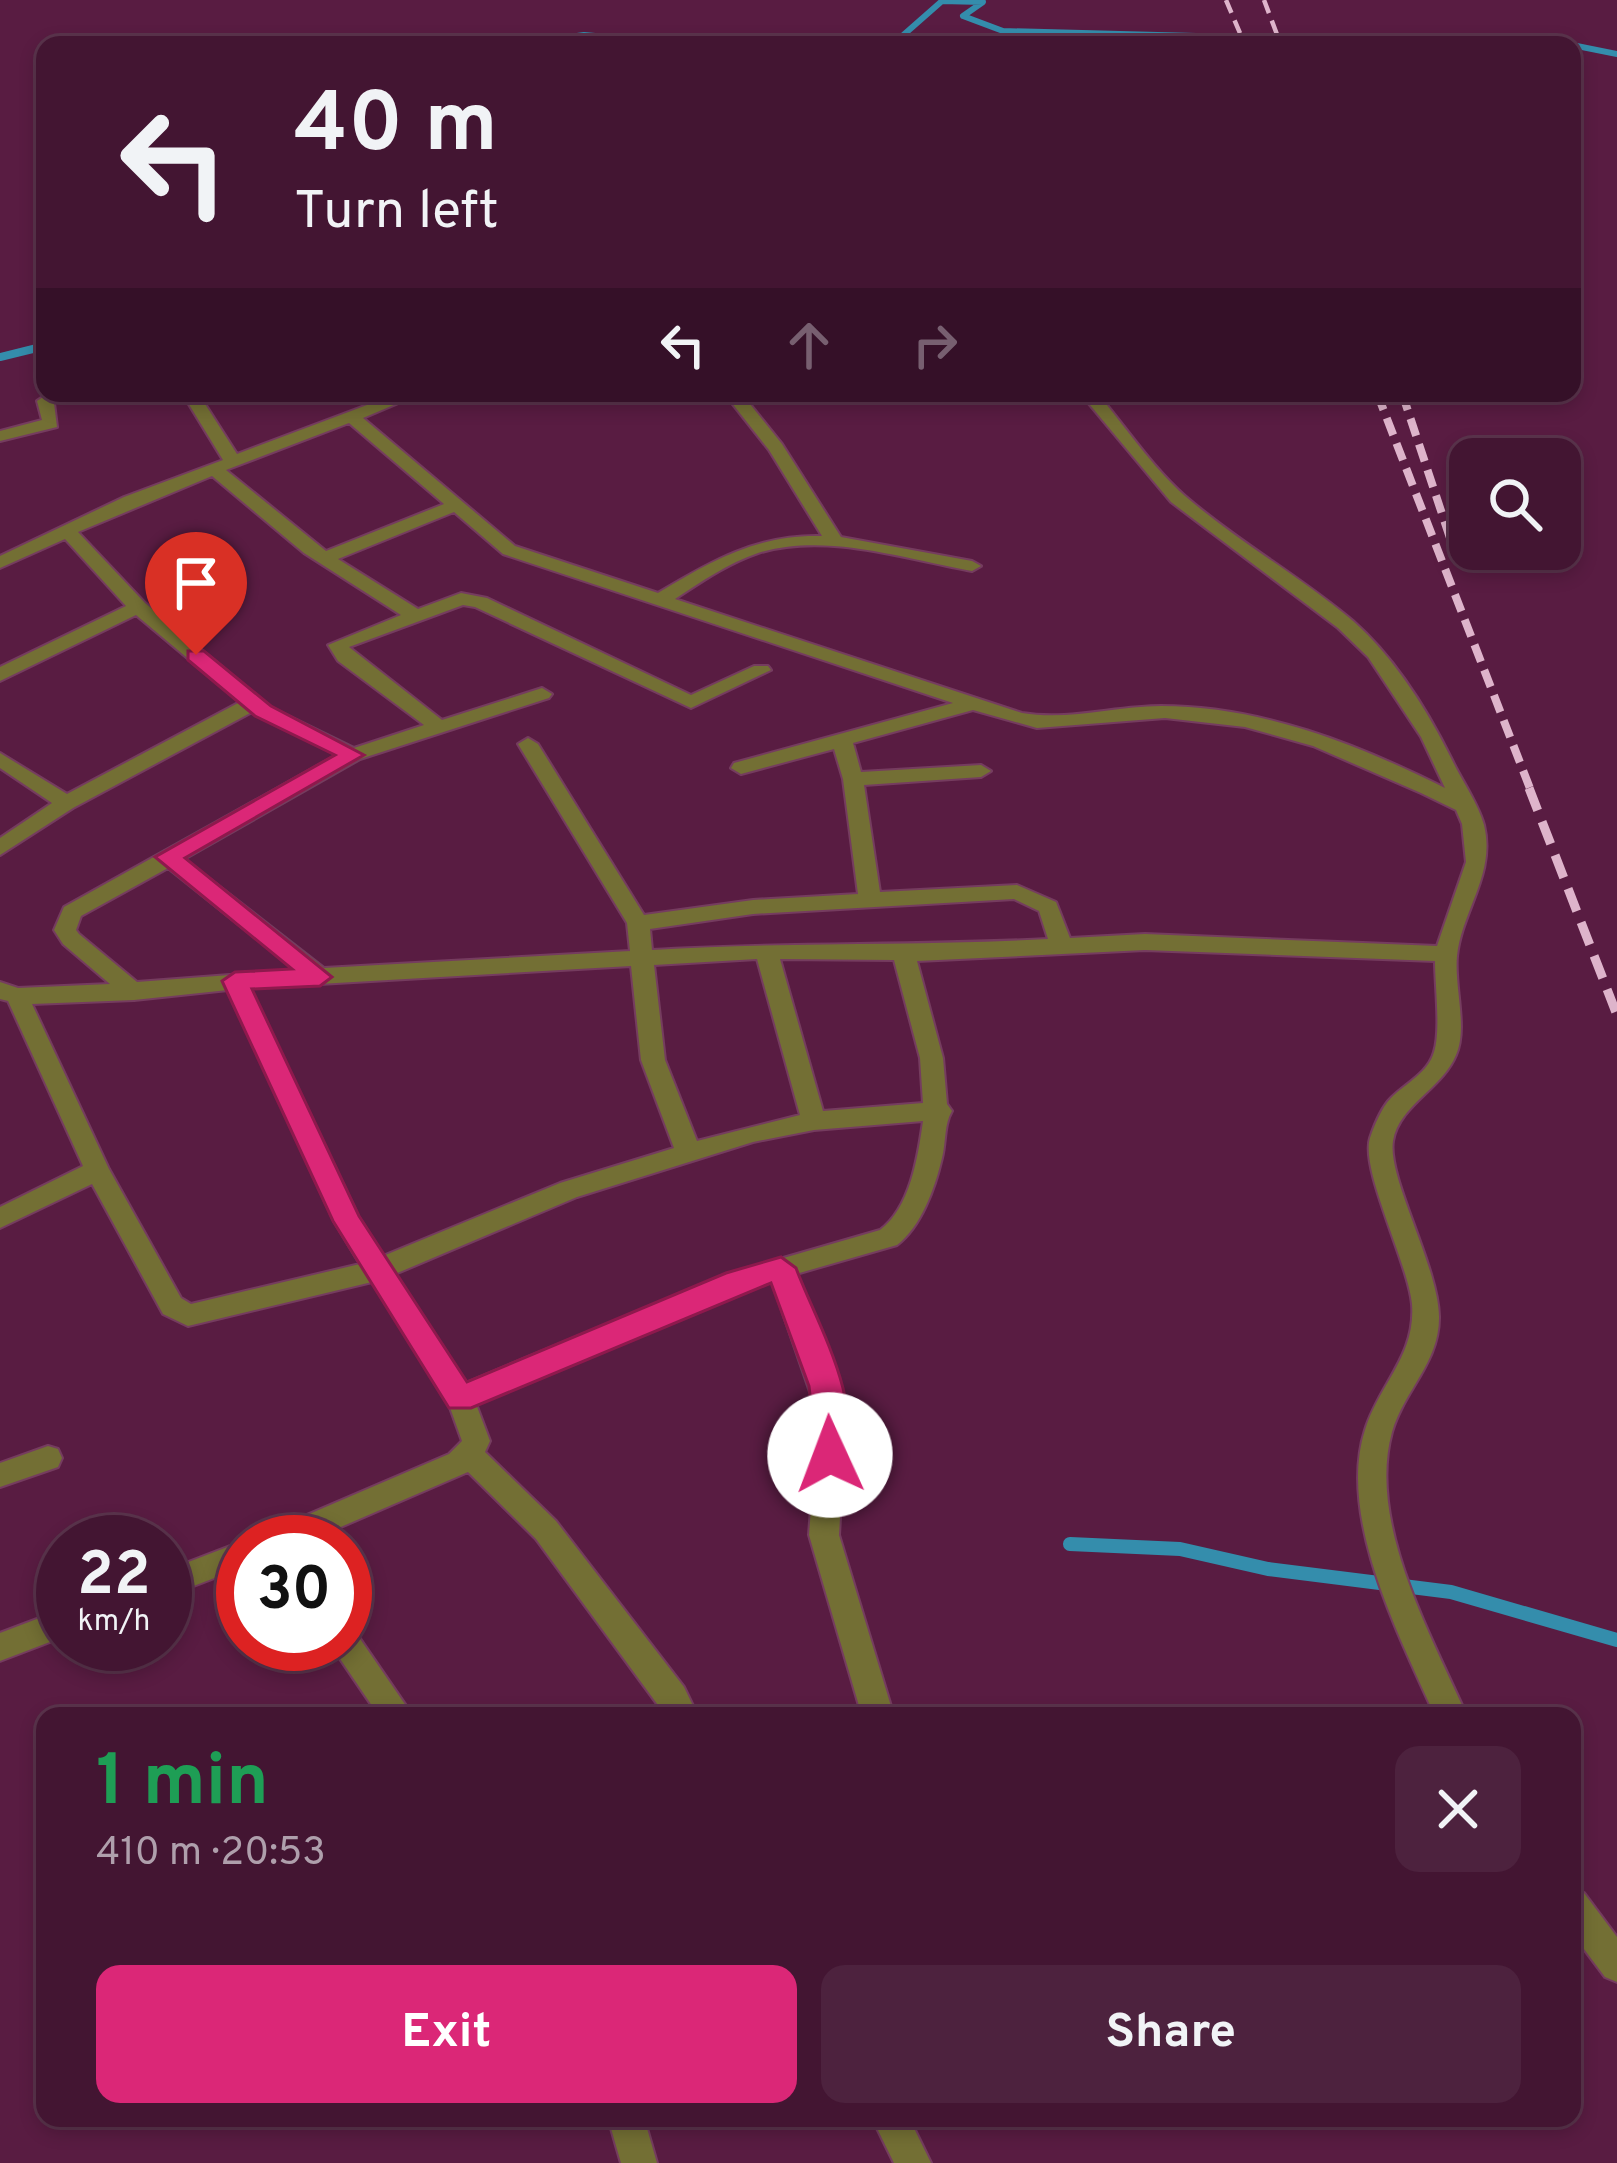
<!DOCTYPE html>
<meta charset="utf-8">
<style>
:root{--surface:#431532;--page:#4d223e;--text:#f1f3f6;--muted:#af9fac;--line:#5b344d;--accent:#db2777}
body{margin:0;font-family:Overpass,sans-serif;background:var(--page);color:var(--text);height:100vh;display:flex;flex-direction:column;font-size:45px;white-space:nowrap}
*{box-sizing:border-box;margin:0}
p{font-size:39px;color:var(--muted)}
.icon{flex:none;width:66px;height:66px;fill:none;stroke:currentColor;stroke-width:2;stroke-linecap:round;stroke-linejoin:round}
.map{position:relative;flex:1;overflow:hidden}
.details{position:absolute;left:36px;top:1707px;width:1545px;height:420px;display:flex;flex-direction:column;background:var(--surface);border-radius:24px;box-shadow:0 6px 18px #0003,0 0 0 3px var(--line)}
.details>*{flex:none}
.banner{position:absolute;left:36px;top:36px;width:1545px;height:366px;border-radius:24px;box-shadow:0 6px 18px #0003,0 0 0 3px var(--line);background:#431532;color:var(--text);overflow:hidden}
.controls{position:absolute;left:1449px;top:438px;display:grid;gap:24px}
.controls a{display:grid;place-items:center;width:132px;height:132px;border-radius:24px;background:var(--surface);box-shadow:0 6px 18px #0003,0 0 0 3px var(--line);font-size:60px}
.speed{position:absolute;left:36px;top:1515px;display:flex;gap:24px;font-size:60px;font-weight:700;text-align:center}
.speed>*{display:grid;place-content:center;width:156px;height:156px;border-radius:50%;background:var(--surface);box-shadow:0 6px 18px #0003,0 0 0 3px var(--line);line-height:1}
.speed small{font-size:30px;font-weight:400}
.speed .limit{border:18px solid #d22;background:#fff;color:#111}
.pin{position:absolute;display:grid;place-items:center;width:102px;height:102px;color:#fff;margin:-123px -51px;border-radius:50% 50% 50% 0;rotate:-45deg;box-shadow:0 0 12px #0007}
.pin .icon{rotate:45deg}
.me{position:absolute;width:132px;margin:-66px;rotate:358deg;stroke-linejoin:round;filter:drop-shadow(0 0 9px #0008)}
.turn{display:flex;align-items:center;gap:42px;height:252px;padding:0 60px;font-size:54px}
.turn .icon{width:156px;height:156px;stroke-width:2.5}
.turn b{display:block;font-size:84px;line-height:102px}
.lanes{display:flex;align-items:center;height:114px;padding:0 60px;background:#0003;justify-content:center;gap:60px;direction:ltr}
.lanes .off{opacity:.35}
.round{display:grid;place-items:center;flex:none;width:126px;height:126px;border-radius:24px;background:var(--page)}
.head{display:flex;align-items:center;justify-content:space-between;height:204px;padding:0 60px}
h1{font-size:72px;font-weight:700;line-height:90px;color:#1e9e55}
.action{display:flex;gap:24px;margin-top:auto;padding:24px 60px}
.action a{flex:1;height:138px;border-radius:24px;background:var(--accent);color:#fff;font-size:48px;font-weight:700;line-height:138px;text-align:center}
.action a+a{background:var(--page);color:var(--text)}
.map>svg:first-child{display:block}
</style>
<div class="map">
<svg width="1617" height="2163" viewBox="0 0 1617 2163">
<rect width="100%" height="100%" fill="#591c42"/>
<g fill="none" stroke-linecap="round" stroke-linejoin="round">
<!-- stream-far2 -->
<g stroke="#348dac" stroke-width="6">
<path d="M515,45L584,35L696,45"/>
<path d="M892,45L942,1L983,2L963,16L1003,31L1388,41L1542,39L1617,54"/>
</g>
<!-- stream-far1 -->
<path stroke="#348dac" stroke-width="8" d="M0,357L45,346"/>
<!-- stream -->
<path stroke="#348dac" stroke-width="14" d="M1070,1544L1180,1549L1268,1569L1451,1592L1617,1640"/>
<defs>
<g id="street">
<path d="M969,35L1009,45H925Z"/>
<path d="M49,393H71L54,403L57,427L0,441V431L42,420L37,401Z"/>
<path d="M182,393H198L237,454L399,393H422L363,418L515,546L658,593C711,561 758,534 822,536L769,450L724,393H741L782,444L841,537L972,561L981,566L972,571C904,559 826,532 758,553C728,563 701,582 675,599L1022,713C1069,721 1114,706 1161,706C1261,706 1357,744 1445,788L1421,737L1368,657L1338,628L1171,502L1080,393H1097C1125,426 1152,467 1185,496C1238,542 1300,576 1353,621C1394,657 1428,711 1452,760C1462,781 1478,803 1484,825C1496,874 1462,910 1457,956C1454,986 1468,1028 1456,1055C1442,1089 1399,1105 1393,1141C1387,1177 1438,1266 1439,1316C1440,1362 1404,1390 1392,1432C1367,1522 1431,1635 1467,1716H1435C1400,1637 1337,1517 1365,1430C1379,1384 1416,1356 1412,1304C1408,1263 1360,1169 1370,1138C1374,1126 1382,1107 1391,1098C1406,1083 1428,1073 1434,1052C1441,1031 1435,985 1435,961L1145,950L917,961L943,1058L947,1104L952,1111C944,1124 946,1142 942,1158C935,1188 921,1227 897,1245L796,1274L846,1415L839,1535L894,1716H862L809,1535L818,1415L772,1281L743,1290L476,1404L490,1441L485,1452L556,1521L684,1687L698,1716H666L536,1539L468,1472L306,1542H260L265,1533L449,1454L462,1441L448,1402L372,1282L188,1326L163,1314L92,1184L0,1228V1207L83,1166L8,1001L0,999V982L18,988L110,984L63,944L54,930L64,907L337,755L252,712L73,808L0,855V838L52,803L0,768V753L67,794L240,702L136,615L0,681V667L126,606L65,539L0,568V556L124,497L223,460ZM349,423L444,504L326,551L226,470ZM212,476L304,553L401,615L328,645L338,661L424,725L354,748L270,707L145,603L78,532ZM454,512L503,554L953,703L734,763L731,768L741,774L834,749L843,779L858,894L753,900L644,915L538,744L528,738L518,744L627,923L630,951L324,968L184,859L360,759L549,698L552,694L542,688L442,720L349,647L463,605L475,607L691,708L771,670L768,666H754L691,695L487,598L461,593L418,609L338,559ZM973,710L1037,728L1165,718L1245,727L1313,746L1421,793L1456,810L1462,824L1466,862L1437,946L1145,934L1070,938L1056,902L1017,885L880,892L864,785L981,777L991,771L981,765L861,772L853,743ZM168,868L296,970L137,982L79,934L76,930L81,916ZM1014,899L1039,911L1048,939C916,946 784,942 652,950L650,929L753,914ZM757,959L800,1115L697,1141L665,1060L654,965ZM780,959L894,960L920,1058L923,1103L823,1111ZM631,966L641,1060L674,1148L560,1183L383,1256L358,1216L250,988ZM228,990L334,1221L360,1264L191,1304L181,1298L109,1169L32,1004L134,1000ZM923,1121C918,1157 910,1208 880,1230L728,1274L466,1383L395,1274L577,1197L753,1142L814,1130Z"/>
<path d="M48,1446L58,1449L62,1458L58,1467L0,1487V1463Z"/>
<path d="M243,1541V1567L165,1597V1571Z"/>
<path d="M63,1609V1637L0,1661V1633Z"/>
<path d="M345,1629L356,1633L413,1716H379L330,1644H345Z"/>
<path d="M1572,1888L1584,1893L1617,1937V1982L1605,1977L1572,1933Z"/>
<path d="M608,2118H644L657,2163H621Z"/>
<path d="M872,2118H909L931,2163H894Z"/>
</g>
</defs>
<!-- street casing -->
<use href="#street" stroke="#753c5f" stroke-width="4"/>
<!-- street -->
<use href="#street" fill="#736f34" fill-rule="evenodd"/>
<!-- rail-far2 -->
<g stroke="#deb4cb" stroke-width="4.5" stroke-dasharray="14 8" stroke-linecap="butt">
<path d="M1226,0L1245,45"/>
<path d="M1264,0L1281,45"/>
</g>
<!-- rail-far1 -->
<g stroke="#deb4cb" stroke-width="8" stroke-dasharray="18 9" stroke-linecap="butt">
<path d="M1377,393L1531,791"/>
<path d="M1402,393L1455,553"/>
</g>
<!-- rail -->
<path stroke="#deb4cb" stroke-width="9" stroke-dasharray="24 12" stroke-linecap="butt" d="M1529,788L1617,1015"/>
</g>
<!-- route -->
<path fill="#db2777" stroke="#8e194d" stroke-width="3" d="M188,651H204L271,706L364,755L185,858L332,977L320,986L252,989L359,1216L467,1382L726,1273L781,1257L796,1268C816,1322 868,1408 841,1465H818L809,1386L771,1283L471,1408H449L333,1221L222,981L235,972L292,969L155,857L335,755L255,716L188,660Z"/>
</svg>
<div class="controls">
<a><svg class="icon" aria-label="search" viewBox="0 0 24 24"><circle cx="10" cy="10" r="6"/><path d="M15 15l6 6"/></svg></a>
</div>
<div class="speed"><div>22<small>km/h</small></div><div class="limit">30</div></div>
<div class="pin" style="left:196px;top:655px;background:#d93025"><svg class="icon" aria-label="arrive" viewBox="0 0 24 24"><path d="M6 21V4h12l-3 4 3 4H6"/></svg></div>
<svg class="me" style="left:830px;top:1455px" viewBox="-20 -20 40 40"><circle r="19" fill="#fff"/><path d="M0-13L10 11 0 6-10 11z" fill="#db2777"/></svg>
<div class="banner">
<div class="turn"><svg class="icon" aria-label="left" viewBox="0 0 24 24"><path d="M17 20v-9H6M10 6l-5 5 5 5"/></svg><div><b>40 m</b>Turn left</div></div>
<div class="lanes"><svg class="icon" aria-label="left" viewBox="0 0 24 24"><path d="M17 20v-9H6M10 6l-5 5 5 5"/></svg><svg class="icon off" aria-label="ahead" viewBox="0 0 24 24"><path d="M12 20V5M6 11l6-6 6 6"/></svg><svg class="icon off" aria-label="right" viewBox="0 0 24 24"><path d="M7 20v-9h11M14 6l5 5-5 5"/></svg></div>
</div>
<section class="details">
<div class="head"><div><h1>1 min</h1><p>410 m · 20:53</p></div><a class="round"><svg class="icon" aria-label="close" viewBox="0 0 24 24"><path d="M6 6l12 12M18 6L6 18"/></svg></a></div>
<div class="action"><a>Exit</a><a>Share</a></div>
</section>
</div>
